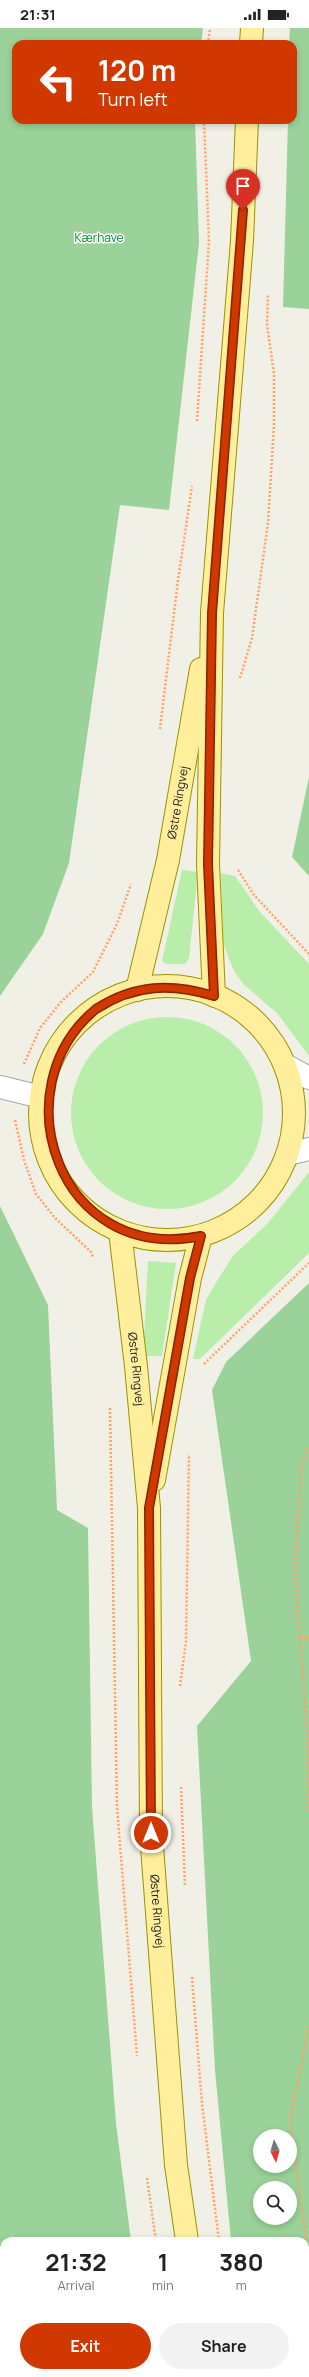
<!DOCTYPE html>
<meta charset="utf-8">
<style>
:root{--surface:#fff;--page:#f2f2f2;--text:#222;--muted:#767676;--accent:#d03800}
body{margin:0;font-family:Manrope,sans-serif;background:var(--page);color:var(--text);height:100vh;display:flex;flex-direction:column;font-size:15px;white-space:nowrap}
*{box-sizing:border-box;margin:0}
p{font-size:13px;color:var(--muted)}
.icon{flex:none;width:22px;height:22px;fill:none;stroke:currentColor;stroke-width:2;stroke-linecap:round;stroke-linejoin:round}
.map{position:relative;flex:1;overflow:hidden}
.details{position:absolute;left:0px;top:2209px;width:309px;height:140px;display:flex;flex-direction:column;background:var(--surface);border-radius:12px 12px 0 0;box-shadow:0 2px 6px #0003}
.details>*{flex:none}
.hud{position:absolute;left:12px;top:12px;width:285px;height:84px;border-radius:12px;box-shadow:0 2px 6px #0003;background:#d03800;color:#fff;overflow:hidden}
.needle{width:26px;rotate:175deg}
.controls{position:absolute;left:253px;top:2101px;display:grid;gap:8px}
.controls a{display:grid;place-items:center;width:44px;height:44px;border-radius:50%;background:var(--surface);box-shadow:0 2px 6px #0003;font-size:20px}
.pin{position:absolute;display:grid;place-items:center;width:34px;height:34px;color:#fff;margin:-41px -17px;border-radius:50% 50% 50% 0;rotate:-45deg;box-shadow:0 0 4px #0007}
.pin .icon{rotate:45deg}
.me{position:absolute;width:44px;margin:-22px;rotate:0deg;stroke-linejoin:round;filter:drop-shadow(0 0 3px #0008)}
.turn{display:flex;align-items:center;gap:14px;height:84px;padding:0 20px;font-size:18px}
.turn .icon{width:52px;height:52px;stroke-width:2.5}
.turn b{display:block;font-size:28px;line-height:34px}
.eta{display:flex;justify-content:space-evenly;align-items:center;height:68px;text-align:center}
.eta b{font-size:24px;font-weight:700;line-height:28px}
.action{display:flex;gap:8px;margin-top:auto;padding:8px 20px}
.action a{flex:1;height:46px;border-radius:24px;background:var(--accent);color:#fff;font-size:16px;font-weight:700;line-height:46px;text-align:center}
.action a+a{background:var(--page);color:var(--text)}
.status{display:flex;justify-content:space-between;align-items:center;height:28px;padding:0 20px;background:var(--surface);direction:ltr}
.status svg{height:11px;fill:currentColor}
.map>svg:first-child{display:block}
</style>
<div class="status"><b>21:31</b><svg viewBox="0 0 49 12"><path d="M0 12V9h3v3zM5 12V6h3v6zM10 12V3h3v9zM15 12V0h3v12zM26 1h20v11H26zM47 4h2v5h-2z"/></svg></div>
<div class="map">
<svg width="309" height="2349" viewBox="0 0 309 2349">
<rect width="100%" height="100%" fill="#f1f0e6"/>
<!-- grass -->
<g fill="#b9edaa">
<path d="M182,842L198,844L189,930L185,936H166L162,933Z"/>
<path d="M221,845L235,848L260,884L309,936V1028L277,985L243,956L233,941L223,915Z"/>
<circle cx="167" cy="1085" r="96"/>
<path d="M309,1144V1225L200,1331H193L206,1272L217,1253L233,1228L268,1195Z"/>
<path d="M148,1233L176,1235L162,1328H143Z"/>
</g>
<!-- forest -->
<g fill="#9ad299" fill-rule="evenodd">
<path d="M0,0H203L201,16H16V92H195L199,215L169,482L120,477L69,835L43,906L0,968Z"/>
<path d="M290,0H309V281L283,279L288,92H293V16H289Z"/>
<path d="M309,749V848L292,829Z"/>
<path d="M0,1178L48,1277L57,1482L88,1500L92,1779L116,2095L131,2213H4V2345H147V2349H0Z"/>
<path d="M309,1255V2349H243V2345H305V2213H231L215,2042L197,1698L251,1633L212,1362L226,1334ZM260,2108H290V2138H260ZM260,2160H290V2190H260Z"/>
</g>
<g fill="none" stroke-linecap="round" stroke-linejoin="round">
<defs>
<g id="minor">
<path d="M285,1037L309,1050"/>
<path d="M0,1059L41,1069"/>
<path d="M288,1126L309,1121"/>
</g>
<g id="major">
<path d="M251,16L252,0"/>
<circle cx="167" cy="1085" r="127"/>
<path id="s1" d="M137,962L168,832L201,641"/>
<path d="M214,968L208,836L212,585L242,213L247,92"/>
<path id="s2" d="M120,1203L136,1338L149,1480L151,1805L176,2137L187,2213"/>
<path d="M154,1452L190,1250L201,1208"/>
<path d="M205,2345L206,2349"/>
</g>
</defs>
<!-- minor casing -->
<use href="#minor" stroke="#a7a7a7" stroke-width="24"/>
<!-- major casing -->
<use href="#major" stroke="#9c9200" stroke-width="24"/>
<!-- path -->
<g stroke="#ffa169" stroke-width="2.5" stroke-dasharray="2 2" stroke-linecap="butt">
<path d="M208,16L210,0"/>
<path d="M197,393L209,213L204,92"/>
<path d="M240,650L252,610L268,495L274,397V346L267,296L268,266"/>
<path d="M160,701L178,552L192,458"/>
<path d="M238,842L254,867L309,926"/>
<path d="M24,1036L40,1000L60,975L93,944L117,896L131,856"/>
<path d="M15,1092L24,1132L36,1166L55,1190L91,1224L93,1229"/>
<path d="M204,1336L309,1235"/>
<path d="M110,1380L117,1779L137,2028"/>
<path d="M309,1420L301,1437L295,1544L308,1714L309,1783"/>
<path d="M309,1609H300L309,1612"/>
<path d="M180,1658L186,1613L189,1426"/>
<path d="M181,1759L185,1858"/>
<path d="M192,1949L202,2076L219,2213"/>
<path d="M309,1997L290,2092L309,2233"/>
<path d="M147,2150L156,2213"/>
<path d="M174,2345L175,2349"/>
</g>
<!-- minor -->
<use href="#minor" stroke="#fff" stroke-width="22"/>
<!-- major -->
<use href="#major" stroke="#ffef9d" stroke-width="22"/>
</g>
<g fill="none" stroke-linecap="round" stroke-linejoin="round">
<defs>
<path id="route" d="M151,1805L149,1480L190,1250L201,1208C58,1237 0,1060 96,981C135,956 171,955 214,968L208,836L212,585L243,182"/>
</defs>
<!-- route casing -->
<use href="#route" stroke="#872400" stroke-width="10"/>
<!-- route -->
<use href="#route" stroke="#d03800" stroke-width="7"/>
</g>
<g text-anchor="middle" stroke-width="3" stroke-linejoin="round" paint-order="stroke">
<!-- park labels -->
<g font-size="12" fill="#068633" stroke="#fff">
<text x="99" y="214">Kærhave</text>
</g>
<!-- street labels -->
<g font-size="12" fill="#202020" stroke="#fff">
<text dy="4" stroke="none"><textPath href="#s1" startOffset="192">Østre Ringvej</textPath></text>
<text dy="4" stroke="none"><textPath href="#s2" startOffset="139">Østre Ringvej</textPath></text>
<text dy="4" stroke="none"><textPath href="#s2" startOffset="682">Østre Ringvej</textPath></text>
</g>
</g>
</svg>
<div class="controls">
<a><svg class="needle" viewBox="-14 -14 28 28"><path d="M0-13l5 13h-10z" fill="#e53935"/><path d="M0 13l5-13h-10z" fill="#767676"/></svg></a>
<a><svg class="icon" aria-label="search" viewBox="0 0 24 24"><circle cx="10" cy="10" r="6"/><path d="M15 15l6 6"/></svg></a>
</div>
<div class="pin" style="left:243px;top:182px;background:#d93025"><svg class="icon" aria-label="arrive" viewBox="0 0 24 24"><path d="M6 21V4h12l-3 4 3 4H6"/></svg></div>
<svg class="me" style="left:151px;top:1805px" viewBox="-20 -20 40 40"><circle r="17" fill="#d03800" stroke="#fff" stroke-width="3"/><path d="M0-11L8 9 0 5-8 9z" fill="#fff"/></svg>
<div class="hud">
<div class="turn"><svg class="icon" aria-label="left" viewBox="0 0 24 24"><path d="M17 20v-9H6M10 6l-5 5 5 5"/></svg><div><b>120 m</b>Turn left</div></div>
</div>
<section class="details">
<div class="eta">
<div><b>21:32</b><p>Arrival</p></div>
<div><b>1</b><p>min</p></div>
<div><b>380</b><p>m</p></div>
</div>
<div class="action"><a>Exit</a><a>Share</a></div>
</section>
</div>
